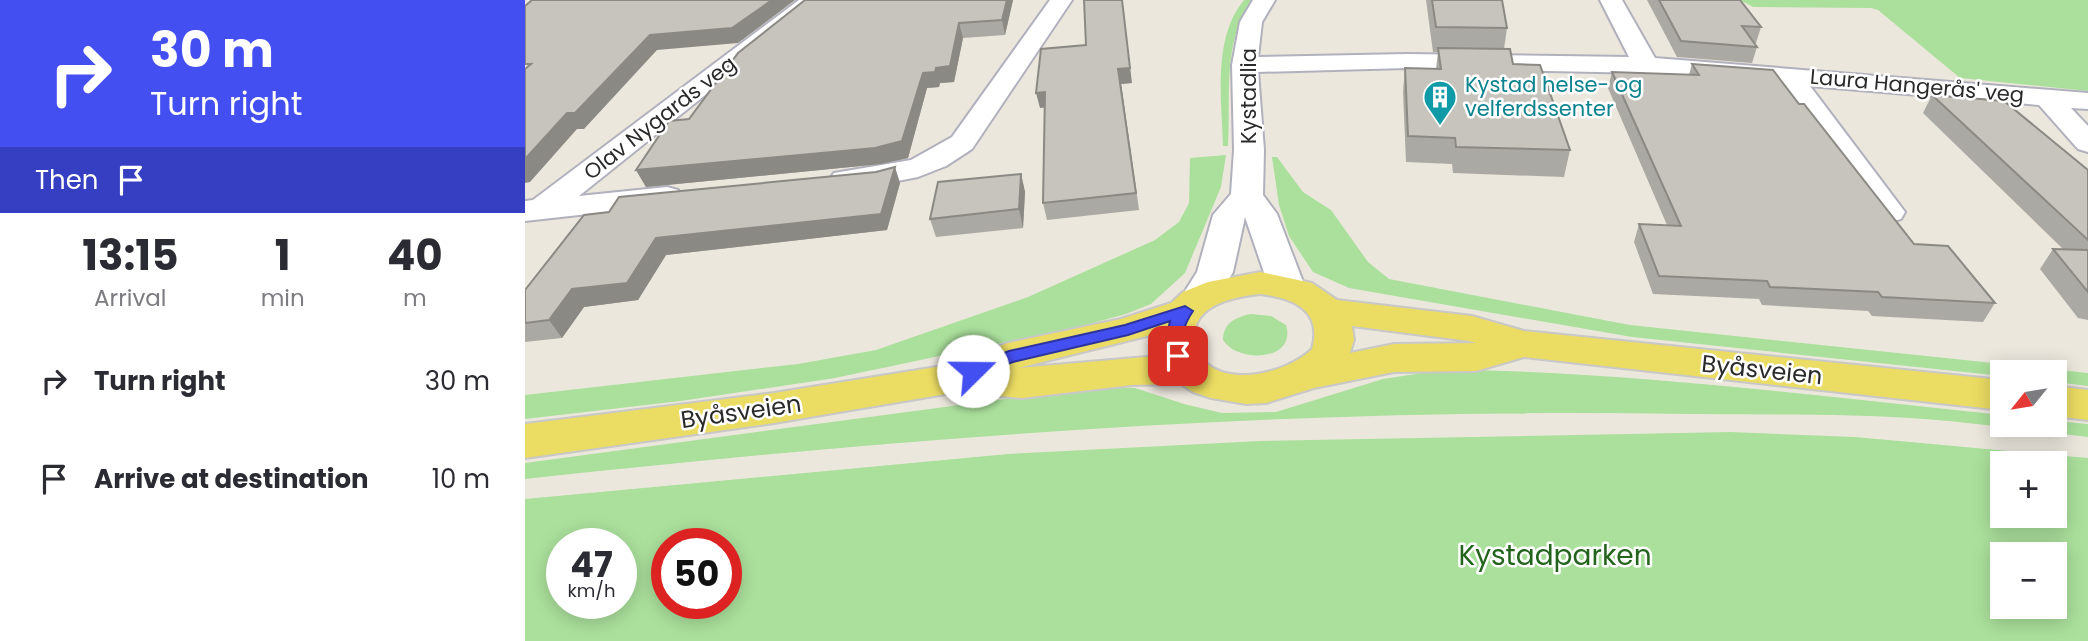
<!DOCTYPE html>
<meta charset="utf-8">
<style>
:root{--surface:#fff;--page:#f2f2f3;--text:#2b2b33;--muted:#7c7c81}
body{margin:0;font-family:Poppins,sans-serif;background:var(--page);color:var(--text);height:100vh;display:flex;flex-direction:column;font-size:26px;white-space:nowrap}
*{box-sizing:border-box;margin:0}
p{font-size:23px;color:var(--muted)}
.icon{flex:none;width:38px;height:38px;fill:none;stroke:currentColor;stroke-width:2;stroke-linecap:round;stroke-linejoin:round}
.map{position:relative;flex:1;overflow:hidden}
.details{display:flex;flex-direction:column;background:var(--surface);width:525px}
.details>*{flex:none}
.guide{background:#444ff2;color:#fff;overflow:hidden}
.needle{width:46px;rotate:240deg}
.controls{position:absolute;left:1465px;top:360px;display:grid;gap:14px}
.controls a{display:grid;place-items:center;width:77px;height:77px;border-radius:0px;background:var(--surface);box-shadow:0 4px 18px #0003;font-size:35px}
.speed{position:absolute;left:21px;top:528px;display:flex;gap:14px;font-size:35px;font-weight:700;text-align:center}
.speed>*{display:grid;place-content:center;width:91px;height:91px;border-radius:50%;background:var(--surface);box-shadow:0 4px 18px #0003;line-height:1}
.speed small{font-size:18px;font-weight:400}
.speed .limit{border:10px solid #d22;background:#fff;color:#111}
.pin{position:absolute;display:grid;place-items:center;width:60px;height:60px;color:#fff;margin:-30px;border-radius:14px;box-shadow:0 4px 10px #0006}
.me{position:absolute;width:77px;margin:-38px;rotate:68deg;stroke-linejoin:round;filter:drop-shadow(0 0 5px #0008)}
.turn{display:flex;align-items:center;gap:24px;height:147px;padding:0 35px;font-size:32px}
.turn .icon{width:91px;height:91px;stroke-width:2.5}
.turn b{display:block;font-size:49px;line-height:60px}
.then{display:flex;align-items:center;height:66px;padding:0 35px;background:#0003;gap:14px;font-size:26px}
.eta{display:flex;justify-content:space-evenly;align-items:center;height:119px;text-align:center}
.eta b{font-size:42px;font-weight:700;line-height:49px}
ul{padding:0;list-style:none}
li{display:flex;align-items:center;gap:21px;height:98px;padding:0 35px}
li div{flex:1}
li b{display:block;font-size:26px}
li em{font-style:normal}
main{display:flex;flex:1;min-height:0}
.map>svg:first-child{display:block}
</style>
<main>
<section class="details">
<div class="guide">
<div class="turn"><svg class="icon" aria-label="right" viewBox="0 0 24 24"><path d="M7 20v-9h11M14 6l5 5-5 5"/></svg><div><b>30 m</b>Turn right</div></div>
<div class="then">Then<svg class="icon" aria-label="arrive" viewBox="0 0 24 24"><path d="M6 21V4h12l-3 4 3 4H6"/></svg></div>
</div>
<div class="eta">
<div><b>13:15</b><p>Arrival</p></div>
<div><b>1</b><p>min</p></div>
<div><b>40</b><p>m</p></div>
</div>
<ul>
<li><svg class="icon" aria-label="right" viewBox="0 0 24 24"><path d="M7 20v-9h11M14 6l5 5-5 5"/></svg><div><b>Turn right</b></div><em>30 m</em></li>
<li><svg class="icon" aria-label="arrive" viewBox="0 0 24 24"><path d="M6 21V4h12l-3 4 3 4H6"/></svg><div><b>Arrive at destination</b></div><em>10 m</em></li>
</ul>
</section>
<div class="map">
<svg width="1563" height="641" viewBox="0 0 1563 641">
<rect width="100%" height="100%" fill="#ece7dd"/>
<!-- green -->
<g fill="#abe09c" fill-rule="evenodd">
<path d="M719,0H726C697,46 706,94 703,146H698C697,100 687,38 719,0Z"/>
<path d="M1215,0H1563V91L1435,78L1353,10L1346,8L1228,7Z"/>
<path d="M701,155L696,187L660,273L626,304L601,314L557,326L310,378L156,401L0,419V395L273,364L351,350L503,297L630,240L654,222L664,203L665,158Z"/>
<path d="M747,157H752L778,192L806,210L843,262L864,279L1105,325L1563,373V386L1530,382V373H1477V376L1107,337L824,288L788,272L764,236L754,205Z"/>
<path d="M726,314L746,316L761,325C772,361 713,364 698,340C698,323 711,317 726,314Z"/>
<path d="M945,370C1123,374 1300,397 1477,415V425H1530V421L1563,424V437C1508,431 1453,423 1399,419C1320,413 1241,415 1163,414C774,407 386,437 0,479V463L569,387L610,388L659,404L697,413L751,412L858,379L897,373Z"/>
<path d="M1206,432L1330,437L1563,458V641H0V499L483,454L735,441ZM1477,464H1530V516H1477ZM37,544H96V604H37ZM142,544H201V604H142ZM1477,555H1530V607H1477Z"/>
</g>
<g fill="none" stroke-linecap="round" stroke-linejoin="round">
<defs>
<g id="minor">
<path d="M274,0H299L54,196L142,187L153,190L158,197L153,204L0,221V201L8,200Z"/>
<path d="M525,0H547L447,149L421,166L393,177L336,188L320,189L309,187L304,180L309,173L386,160L427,137Z"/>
<path d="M728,0H750L737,22L733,57L882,54L1104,57L1075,0H1097L1130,58L1563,93V109L1546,108L1563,126V152L1553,149L1514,105L1285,86L1380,212L1376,219L1364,222L1352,219L1256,84L1121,73L882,68L733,72L739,150L738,195L752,214L780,287L775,295L762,298L749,295L744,287L720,217L708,272L687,307L674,311L661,307L655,299L672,272L688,215L706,194L709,150L707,65L715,22Z"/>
</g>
<g id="major">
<path d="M735,272L787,283L812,300L947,316L999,331L1477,380V410L999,357L951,371L869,372L789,388L741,403L721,404L686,398L668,392L656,384L607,385L497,398L433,392L249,423L0,458V424L249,393L424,365L483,343L596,319L646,303L658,292L683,282ZM735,294C768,298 798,310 787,349C761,374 694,391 672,352C669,348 669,341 669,336C670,304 709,297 735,294ZM827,326L944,341L951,343L869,344L825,353L829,340ZM630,334L633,356L493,368Z"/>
<path d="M1530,386L1563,390V420L1530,416Z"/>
</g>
</defs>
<!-- minor casing -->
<use href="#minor" stroke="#b0b1bd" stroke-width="4"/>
<!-- major casing -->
<use href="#major" stroke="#c8c8c8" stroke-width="4"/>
<!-- minor -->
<use href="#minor" fill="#fff" fill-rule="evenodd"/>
<!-- major -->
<use href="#major" fill="#ebdc63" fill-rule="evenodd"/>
</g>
<!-- wall -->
<g fill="#aba9a3">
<path d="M488,0L480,35L438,38L429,82L415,83L414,87L402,88L383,158L356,164L121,187L111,170L164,119Z"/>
<path d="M901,0H977L982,28L979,49L1045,150L1039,177L928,173L927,164L881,162L878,92L880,68L911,69L913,52H908Z"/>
<path d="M1122,0H1215L1236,27L1231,43H1229L1232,47L1227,63L1152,57Z"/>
<path d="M516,49L607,83L596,84L614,210L522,220L518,203L520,107L515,108Z"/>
<path d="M1167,64L1274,104L1389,244L1470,303L1458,322L1347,316L1343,311L1237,305L1234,299L1128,294L1109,242L1114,224L1142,225L1083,88L1087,72L1164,75Z"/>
<path d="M1407,95L1563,170V320L1553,318L1515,269L1528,249H1538L1398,113Z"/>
<path d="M351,172L375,183L362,230L141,255L113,300L59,307L37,338L0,342V290L84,212Z"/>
<path d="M496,174L500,192L498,228L411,237L405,219Z"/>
</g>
<!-- shaded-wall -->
<g fill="#8b8984">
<path d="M247,0H270L213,43L132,50L59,129H52L5,182L0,183V159L42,113L125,35Z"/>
<path d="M482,0H488L480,35L477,20Z"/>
<path d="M597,0L607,83L596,84L614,210L593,69Z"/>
<path d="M434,23L438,38L429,82L415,83L414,87L402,88L383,158L356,164L121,187L111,170L411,68Z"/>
<path d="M520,92L523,107L515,108L511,93Z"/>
<path d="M370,167L375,183L362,230L141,255L113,300L59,307L37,338L24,320L47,289L131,238Z"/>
<path d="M496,174L500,192L498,228L494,209Z"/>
</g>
<!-- building -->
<g fill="#c7c4bd" stroke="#8b8984" stroke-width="2">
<path d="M7,0H247L207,28L125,35L50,113H42L0,159V69L6,64H0V6Z"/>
<path d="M280,0H482L477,20L434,23L425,66L411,68L410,72L398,73L377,141L350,148L111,170L144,121L164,119L213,53Z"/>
<path d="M559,0H597L605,68L593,69L611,193L518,203L520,92L511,93L516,49L561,45Z"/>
<path d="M907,0H977L982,28L911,27Z"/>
<path d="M1134,0H1215L1236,27L1217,26L1232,47L1156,41Z"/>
<path d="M913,48L985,49L988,64L1015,65L1045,150L931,147L930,138L883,136L880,68L916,69Z"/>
<path d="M1167,64L1248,70L1274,104H1279L1389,244L1423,246L1470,303L1357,297L1353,292L1245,287L1242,281L1134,276L1114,224L1156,226L1087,72L1174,75Z"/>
<path d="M1407,95L1479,101L1563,170V240Z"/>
<path d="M370,167L356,214L131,238L102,283L47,289L24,320L0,323V290L59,215L84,212L94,197L351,172Z"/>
<path d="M496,174L494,209L405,219L413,182Z"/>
<path d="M1528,249L1563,250V292Z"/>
</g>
<!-- route -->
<path fill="#444ff2" stroke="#2c339d" stroke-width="2" d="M660,306L668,311C657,327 656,337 661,356L659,360L653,362L644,356L641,340L645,321L603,335L488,362L448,377L439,371L442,367L484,351L600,325Z"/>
<!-- icons -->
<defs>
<symbol id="building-pin" viewBox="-11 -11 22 30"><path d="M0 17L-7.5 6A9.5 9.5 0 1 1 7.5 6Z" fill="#0f9aa8" stroke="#fff"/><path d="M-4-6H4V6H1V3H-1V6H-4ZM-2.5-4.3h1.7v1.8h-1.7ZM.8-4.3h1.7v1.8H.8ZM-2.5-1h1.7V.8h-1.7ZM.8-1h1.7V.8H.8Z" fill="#fff"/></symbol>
</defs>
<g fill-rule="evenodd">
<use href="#building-pin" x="896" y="78" width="38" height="52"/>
</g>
<g text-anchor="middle" stroke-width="5" stroke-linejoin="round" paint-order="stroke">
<!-- far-culture labels -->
<g font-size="21" fill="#0d838f" stroke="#fff" text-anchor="start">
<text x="940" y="92">Kystad helse- og<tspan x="940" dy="24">velferdssenter</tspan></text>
</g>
<!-- far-street labels -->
<g font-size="21" fill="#2a2a2a" stroke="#fff">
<text transform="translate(1392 86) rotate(5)" y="7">Laura Hangerås' veg</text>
<text transform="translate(724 96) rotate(-90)" y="7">Kystadlia</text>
<text transform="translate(135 118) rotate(-38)" y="7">Olav Nygards veg</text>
</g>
<!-- street labels -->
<g font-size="24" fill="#2a2a2a" stroke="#fff">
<text transform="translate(1237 370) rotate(6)" y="8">Byåsveien</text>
<text transform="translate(216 412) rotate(-8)" y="8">Byåsveien</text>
</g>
<!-- near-park labels -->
<g font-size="28" fill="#23651d" stroke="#fff">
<text x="1030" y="565">Kystadparken</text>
</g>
</g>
</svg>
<div class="controls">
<a><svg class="needle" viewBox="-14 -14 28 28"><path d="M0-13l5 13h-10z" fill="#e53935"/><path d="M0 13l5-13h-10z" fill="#7c7c81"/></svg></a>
<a>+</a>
<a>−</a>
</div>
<div class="speed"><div>47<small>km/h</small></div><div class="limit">50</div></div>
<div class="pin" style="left:653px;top:356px;background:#d93025"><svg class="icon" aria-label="arrive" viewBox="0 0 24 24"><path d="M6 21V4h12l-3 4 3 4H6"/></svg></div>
<svg class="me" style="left:448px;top:371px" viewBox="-20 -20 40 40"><circle r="19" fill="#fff"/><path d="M0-13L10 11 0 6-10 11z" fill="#444ff2"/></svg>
</div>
</main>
